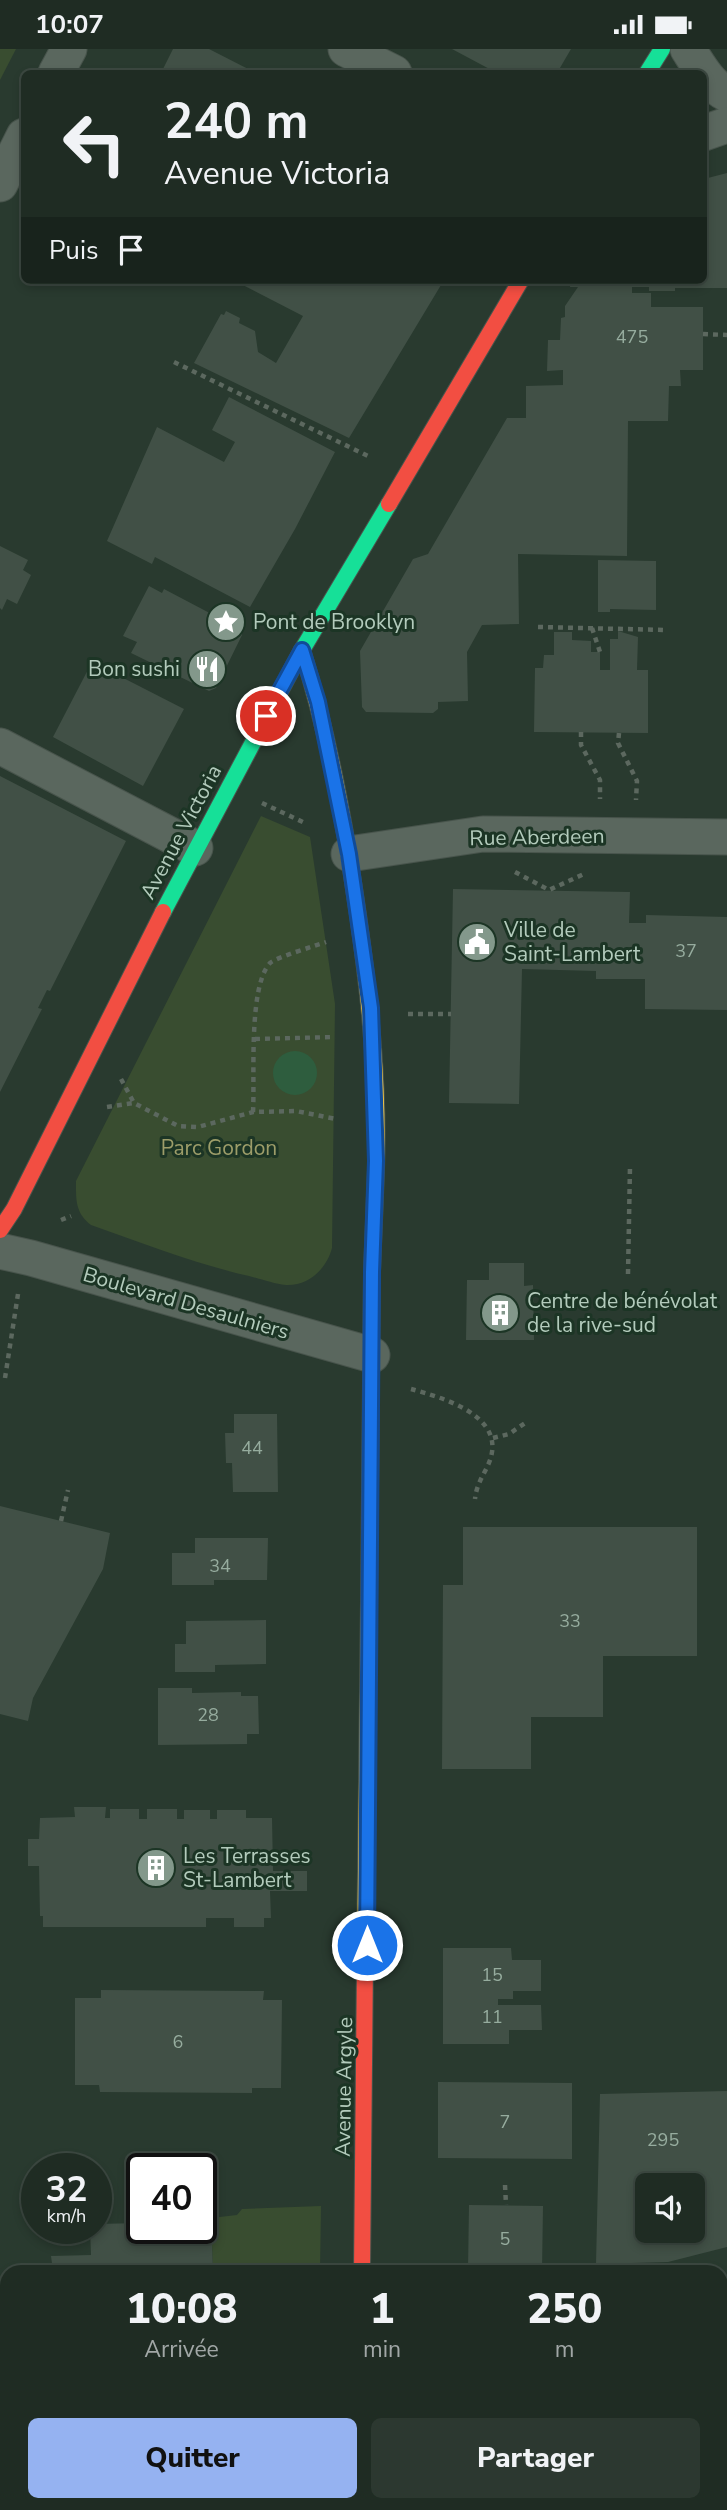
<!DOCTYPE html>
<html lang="fr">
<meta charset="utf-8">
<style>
:root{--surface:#1f2c23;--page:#2c3830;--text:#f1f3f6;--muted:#a1a7a6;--line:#3c4841;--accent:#95b2f1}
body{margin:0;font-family:"Nunito Sans",sans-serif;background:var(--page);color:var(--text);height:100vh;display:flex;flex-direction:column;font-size:26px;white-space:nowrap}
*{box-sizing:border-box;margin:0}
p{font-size:23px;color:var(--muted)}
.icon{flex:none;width:38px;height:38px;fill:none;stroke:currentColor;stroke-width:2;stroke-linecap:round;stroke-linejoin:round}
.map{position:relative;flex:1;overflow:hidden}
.panel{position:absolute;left:0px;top:2216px;width:728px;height:247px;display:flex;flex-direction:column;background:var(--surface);border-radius:21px 21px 0 0;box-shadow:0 4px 10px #0003,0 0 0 2px var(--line)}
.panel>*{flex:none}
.banner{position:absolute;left:21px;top:21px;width:686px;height:214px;border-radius:10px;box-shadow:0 4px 10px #0003,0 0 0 2px var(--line);background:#1f2c23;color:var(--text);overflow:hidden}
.fabs{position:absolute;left:635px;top:2124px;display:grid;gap:14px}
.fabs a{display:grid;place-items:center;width:70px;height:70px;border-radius:10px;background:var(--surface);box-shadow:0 4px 10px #0003,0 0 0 2px var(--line);font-size:35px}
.speed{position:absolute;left:21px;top:2104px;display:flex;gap:14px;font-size:35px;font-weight:700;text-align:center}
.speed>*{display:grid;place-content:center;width:91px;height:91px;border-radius:50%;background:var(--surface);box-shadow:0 4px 10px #0003,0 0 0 2px var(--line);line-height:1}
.speed small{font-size:18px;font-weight:400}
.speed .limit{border:4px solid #111;border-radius:10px;background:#fff;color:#111}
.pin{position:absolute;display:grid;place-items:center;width:60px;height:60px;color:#fff;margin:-30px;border:4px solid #fff;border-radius:50%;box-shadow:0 2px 7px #0007}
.me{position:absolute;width:77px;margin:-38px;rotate:0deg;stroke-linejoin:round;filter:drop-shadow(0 0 5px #0008)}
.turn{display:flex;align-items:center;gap:24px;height:147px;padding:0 28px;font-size:32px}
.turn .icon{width:91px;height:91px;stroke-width:2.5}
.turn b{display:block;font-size:49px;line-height:60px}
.then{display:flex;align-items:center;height:66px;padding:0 28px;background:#0003;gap:14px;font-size:26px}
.eta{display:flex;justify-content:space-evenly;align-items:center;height:119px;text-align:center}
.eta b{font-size:42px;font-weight:800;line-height:49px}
.primary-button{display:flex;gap:14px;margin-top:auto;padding:14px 28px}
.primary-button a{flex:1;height:80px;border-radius:10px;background:var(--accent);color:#111;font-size:28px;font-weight:800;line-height:80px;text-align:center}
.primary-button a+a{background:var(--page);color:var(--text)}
.status{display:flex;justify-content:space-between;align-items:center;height:49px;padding:0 35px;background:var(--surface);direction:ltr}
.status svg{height:19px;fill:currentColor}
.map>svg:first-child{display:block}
</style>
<div class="status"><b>10:07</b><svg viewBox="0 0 49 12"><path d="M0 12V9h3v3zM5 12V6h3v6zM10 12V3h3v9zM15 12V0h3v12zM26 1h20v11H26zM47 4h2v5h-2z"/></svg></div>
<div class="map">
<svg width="727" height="2461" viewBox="0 0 727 2461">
<rect width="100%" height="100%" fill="#293a2f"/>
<!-- green -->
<g fill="#394d30">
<path d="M0,0H16L0,31Z"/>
<path d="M261,767L310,788L335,955L332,1199C327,1219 309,1237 286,1236C274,1235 261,1230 249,1227C195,1215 143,1194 91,1176C75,1164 76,1150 76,1132Z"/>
<path d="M321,2157L320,2222H213L211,2169L237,2166L242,2160Z"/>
</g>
<!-- water -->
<circle fill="#2e5d3e" cx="295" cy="1024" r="22"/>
<!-- building -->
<g fill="#415046" fill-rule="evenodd">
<path d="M173,0H209L256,24H161Z"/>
<path d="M452,0H571L557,24H497Z"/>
<path d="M727,124V239H675V242H649V238H632V244H651V258H703V321H680L681,337H669L668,372H628L627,507L518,505L519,575L482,576L467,603L468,652L438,653V660L433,664L366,663L362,658L360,602L413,510L428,505L507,369H526V337L563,336V321L547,322L548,291H560L561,269L565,268V257L578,238H570L571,231H704V130Z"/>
<path d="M241,231H444L349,389L194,314L221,265L224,266L226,262L240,269L239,274L255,282L258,303L276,314L303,267L239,234Z"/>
<path d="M229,348L335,403L295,480L250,558L155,508L152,515L107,492L157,378L224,413L235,393L212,381Z"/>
<path d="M0,497L28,511L23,521L31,526L17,555L7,550L2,561L0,559Z"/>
<path d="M598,511L656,512V561L610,560V563H598Z"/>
<path d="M149,537L162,544L164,540L240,580L242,586L216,639L209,642L131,604L137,593L123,587Z"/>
<path d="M618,582L638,588L637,621H648V684L534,683L535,619H543L544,606H554V583H572V591L591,592V603H600V621H610V590H618Z"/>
<path d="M92,613L184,660L143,737L53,688Z"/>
<path d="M0,727L126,792L50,942L47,941L38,959L42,960L0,1043Z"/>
<path d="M453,840L630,843L629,874H646V866L727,868V961L645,960V930H596V922L522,920L519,1055L449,1054Z"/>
<path d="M489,1214H524V1237L533,1236L534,1291H466L467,1231H489Z"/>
<path d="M234,1365H277L278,1443H233L232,1414H226L225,1384H234Z"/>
<path d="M0,1457L110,1484L103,1520L33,1649L28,1672L0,1665Z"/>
<path d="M463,1478H697V1607H603V1668H531V1720H442L443,1536H463Z"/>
<path d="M195,1489H268L267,1531H214V1536H172V1504H195Z"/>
<path d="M266,1571V1615L215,1616V1623H175V1595H186V1572Z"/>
<path d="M158,1639H192V1644L241,1643V1647H258L259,1685H247V1695L158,1696Z"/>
<path d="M74,1758H106L105,1769H110V1760H139V1770H147V1760H177V1770H184V1761H210V1770H217V1761H246V1769H272L273,1822H307V1842H270L271,1869H264V1878H234V1869H206V1878H43V1867H40L39,1817H28V1790H39L40,1769L75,1768Z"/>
<path d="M443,1899H511L512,1911H541V1942H513V1950H498V1956H541L542,1981H509V1995H443Z"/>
<path d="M101,1941L264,1942L263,1951H282L281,2039H252V2044L100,2043L99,2036H75V1949H101Z"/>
<path d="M438,2033L572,2034V2110L438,2109Z"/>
<path d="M727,2042V2198L668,2213L596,2215L600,2045ZM648,2137H693V2182H648Z"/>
<path d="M469,2156L543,2157L542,2222H468Z"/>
<path d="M201,2171H211L213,2222H53L51,2207L91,2206L90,2179H96V2175L142,2174V2179H201Z"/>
<path d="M7,2334V2446L0,2447V2335Z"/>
</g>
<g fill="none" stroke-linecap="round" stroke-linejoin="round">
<defs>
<g id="street">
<path d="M346,0L394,24"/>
<path d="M688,0C699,17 709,36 727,45"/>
<path d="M56,24L69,0"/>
<path d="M704,84L727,76"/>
<path d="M0,135L24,87"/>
<path d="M0,697L195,799"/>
<path d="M349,805L483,785L727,788"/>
<path d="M0,1202L31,1209L372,1306"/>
</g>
<g id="fast">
<path d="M647,24L662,0"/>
<path d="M163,863L302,601L389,455"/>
<path d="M721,2429L727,2427"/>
<path d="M228,2461L245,2455"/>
<path d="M612,2461L632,2455"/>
</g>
<g id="slow">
<path d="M302,601C329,687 345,777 358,866C370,950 379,1036 376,1121"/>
<path d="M365,1912L369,1552"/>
</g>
<g id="jam">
<path d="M389,455L521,231"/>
<path d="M0,1181L14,1160L163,863"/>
<path d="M369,1552L372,1223L376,1121"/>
<path d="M362,2222L365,1912"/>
<path d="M721,2315L727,2314"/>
</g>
</defs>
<!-- street casing -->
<use href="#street" stroke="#48544c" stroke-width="37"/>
<!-- fast casing -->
<use href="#fast" stroke="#48544c" stroke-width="18"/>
<!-- slow casing -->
<use href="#slow" stroke="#48544c" stroke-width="18"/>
<!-- jam casing -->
<use href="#jam" stroke="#48544c" stroke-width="18"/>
<!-- path -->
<g stroke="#5c685f" stroke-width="4.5" stroke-dasharray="5 5" stroke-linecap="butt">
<path d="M703,285L727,286"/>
<path d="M174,313L370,408"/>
<path d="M538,578L667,581"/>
<path d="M592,579L600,603"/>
<path d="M581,683V696L600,731V750"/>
<path d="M619,684L618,694L637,732L636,751"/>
<path d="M262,754L305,774"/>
<path d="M515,823L549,841L586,824"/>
<path d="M408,965H451"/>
<path d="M255,990L335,988"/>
<path d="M121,1030L134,1054"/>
<path d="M107,1058L134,1054L178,1077L198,1078L253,1063L296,1062L336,1070"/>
<path d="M253,1063C255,1029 248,938 270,914C277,908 315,897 326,893"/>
<path d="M61,1171L71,1167"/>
<path d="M628,1225L630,1117"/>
<path d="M5,1329L18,1245"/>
<path d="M411,1340C440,1348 498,1364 492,1403C490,1419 477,1430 475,1450"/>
<path d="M493,1389L509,1385L528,1372"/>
<path d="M61,1472L68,1441"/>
<path d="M505,2136L506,2156"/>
<path d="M330,2461L347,2455"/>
</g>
<!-- street -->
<use href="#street" stroke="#5a675e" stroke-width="35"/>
<!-- fast -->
<use href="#fast" stroke="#16e098" stroke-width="16"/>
<!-- slow -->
<use href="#slow" stroke="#ffcf43" stroke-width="16"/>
<!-- jam -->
<use href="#jam" stroke="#f24e42" stroke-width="16"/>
</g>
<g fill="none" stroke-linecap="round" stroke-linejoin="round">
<defs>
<path id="route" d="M266,667L302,601L318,653L349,805L371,959L376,1112L372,1223L367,1896"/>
</defs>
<!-- route casing -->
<use href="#route" stroke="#114b97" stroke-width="18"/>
<!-- route -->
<use href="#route" stroke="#1a73e8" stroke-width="12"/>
</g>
<!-- icons -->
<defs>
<symbol id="sight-disc" viewBox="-11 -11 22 22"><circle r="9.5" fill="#83988b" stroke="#1c3525"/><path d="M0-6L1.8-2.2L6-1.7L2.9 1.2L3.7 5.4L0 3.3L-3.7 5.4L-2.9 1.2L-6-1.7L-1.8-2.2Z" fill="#fff"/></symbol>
<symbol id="restaurant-disc" viewBox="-11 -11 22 22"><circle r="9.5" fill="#83988b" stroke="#1c3525"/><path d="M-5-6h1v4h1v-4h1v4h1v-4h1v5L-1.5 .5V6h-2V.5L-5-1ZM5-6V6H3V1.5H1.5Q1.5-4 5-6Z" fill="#fff"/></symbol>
<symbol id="civic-disc" viewBox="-11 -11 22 22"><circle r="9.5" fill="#83988b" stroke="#1c3525"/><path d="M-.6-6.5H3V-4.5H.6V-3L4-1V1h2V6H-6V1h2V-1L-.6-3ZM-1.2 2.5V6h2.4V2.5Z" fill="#fff"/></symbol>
<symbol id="building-disc" viewBox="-11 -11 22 22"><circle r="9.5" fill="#83988b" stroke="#1c3525"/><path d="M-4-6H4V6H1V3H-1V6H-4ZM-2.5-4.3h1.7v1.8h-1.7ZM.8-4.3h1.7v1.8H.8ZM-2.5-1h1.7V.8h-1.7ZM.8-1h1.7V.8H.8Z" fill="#fff"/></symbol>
</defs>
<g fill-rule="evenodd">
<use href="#sight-disc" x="204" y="551" width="44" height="44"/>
<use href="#restaurant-disc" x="185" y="598" width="44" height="44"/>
<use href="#civic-disc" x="455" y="871" width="44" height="44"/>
<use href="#building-disc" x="478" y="1242" width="44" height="44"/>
<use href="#building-disc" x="134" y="1797" width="44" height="44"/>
</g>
<g text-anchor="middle" stroke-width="6" stroke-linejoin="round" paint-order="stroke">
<!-- number labels -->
<g font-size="18" fill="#96ac9e">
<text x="632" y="294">475</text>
<text x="686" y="908">37</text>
<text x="252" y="1405">44</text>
<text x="220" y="1523">34</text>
<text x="570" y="1578">33</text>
<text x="208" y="1672">28</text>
<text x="492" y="1932">15</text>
<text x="492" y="1974">11</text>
<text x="178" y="1999">6</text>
<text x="505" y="2079">7</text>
<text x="663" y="2097">295</text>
<text x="505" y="2196">5</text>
</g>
<!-- poi labels -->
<g font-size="21" fill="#b3cbbc" stroke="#1c3525" text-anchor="start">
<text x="253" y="580">Pont de Brooklyn</text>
<text x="180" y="627" text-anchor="end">Bon sushi</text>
<text x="504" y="888">Ville de<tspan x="504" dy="24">Saint-Lambert</tspan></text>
<text x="527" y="1259">Centre de bénévolat<tspan x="527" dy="24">de la rive-sud</tspan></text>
<text x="183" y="1814">Les Terrasses<tspan x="183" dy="24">St-Lambert</tspan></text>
</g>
<!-- street labels -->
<g font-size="21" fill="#b3cbbc" stroke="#1c3525">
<text transform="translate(181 783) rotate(-62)" y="7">Avenue Victoria</text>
<text transform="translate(537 788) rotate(-1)" y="7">Rue Aberdeen</text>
<text transform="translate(186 1254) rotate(16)" y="7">Boulevard Desaulniers</text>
<text transform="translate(344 2038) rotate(-89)" y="7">Avenue Argyle</text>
</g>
<!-- park labels -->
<g font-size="21" fill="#9d9d69" stroke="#1c3525">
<text x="219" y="1106">Parc Gordon</text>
</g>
</g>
</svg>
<div class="fabs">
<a><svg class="icon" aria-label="sound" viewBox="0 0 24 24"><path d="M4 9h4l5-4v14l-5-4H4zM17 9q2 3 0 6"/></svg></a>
</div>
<div class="speed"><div>32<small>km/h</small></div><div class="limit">40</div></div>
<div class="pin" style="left:266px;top:667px;background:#d93025"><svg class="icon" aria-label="arrive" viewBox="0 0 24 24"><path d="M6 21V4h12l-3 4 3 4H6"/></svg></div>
<svg class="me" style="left:367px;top:1896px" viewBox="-20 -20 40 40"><circle r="17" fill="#1a73e8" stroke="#fff" stroke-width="3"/><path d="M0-11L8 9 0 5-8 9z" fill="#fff"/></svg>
<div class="banner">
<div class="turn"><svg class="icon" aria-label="left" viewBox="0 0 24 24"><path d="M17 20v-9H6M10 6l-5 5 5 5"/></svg><div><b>240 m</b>Avenue Victoria</div></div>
<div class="then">Puis<svg class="icon" aria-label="arrive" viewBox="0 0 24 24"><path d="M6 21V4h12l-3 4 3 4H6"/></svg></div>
</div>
<section class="panel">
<div class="eta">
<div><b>10:08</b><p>Arrivée</p></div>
<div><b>1</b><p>min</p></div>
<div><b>250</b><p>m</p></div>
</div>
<div class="primary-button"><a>Quitter</a><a>Partager</a></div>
</section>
</div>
